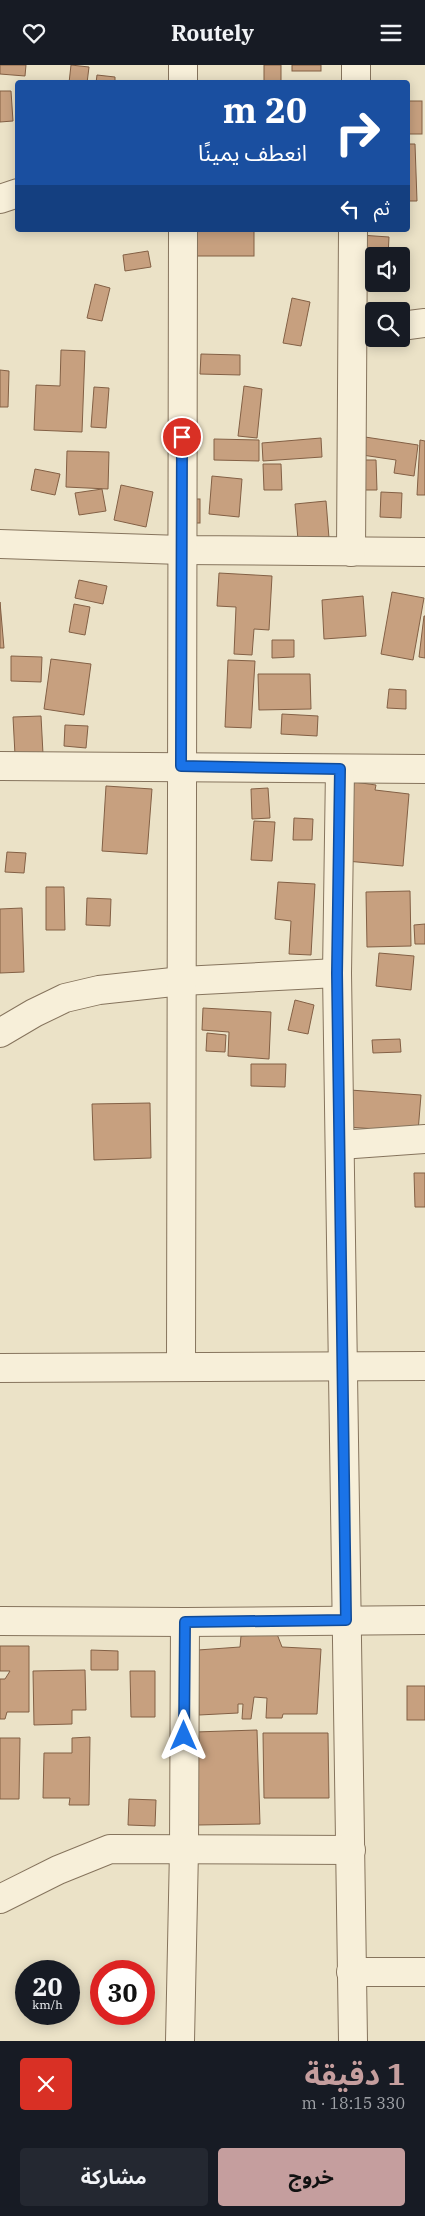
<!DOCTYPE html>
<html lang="ar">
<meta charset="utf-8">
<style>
:root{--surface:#171b24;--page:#242831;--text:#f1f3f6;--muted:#9ea1a6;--accent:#c59e9e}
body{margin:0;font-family:"IBM Plex Serif","Noto Sans Arabic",serif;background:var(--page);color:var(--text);direction:rtl;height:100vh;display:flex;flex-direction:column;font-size:19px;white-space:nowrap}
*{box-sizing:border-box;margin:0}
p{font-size:16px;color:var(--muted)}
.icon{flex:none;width:28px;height:28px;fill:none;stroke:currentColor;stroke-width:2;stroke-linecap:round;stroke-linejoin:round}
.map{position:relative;height:1976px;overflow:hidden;direction:ltr}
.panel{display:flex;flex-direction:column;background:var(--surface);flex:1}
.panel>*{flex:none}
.banner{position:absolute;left:15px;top:15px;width:395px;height:152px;border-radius:5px;box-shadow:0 2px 12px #0003;direction:rtl;background:#1a4fa0;color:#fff;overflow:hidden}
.buttons{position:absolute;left:365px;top:182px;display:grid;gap:10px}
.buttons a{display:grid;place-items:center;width:45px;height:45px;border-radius:5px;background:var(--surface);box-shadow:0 2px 12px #0003;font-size:25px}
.speed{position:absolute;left:15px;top:1895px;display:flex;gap:10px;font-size:25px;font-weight:700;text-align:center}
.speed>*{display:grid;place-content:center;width:65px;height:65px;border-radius:50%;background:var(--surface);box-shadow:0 2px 12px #0003;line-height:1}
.speed small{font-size:12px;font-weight:400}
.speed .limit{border:8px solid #d22;background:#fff;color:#111}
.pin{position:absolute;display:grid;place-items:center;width:42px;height:42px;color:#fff;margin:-21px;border:2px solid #fff;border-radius:50%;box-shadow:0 1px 5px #0007}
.me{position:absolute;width:55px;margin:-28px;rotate:0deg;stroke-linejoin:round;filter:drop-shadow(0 0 4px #0008)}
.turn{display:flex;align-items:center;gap:18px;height:105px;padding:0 20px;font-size:22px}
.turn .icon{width:65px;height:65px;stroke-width:2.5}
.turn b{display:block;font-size:35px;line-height:42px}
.then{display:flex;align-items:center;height:48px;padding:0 20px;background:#0003;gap:10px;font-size:19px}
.round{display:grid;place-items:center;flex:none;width:52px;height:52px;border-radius:5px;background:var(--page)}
.headline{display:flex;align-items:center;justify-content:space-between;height:85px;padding:0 20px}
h1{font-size:30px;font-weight:700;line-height:38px;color:var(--accent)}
.cta{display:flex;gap:10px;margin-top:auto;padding:10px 20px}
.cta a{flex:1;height:58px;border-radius:5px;background:var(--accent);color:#111;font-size:20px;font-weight:700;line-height:58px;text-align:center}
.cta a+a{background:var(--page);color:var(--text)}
header{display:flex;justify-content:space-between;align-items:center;height:65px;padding:0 20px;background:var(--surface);font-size:22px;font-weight:700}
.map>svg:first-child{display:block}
</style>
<header><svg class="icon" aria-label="menu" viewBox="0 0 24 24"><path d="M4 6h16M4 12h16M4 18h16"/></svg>Routely<svg class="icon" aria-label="heart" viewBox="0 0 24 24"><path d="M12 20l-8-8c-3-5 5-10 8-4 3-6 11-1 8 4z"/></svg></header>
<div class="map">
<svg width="425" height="1976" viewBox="0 0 425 1976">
<rect width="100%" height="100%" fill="#ebe2c7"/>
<!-- building -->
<g fill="#c7a07f" stroke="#836045">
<path d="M0,0H26L25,11L0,9Z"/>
<path d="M71,0L89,2L87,18H69Z"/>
<rect x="264" y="0" width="17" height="18"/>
<rect x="292" y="0" width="29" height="6"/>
<path d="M97,10L115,12V18H96Z"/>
<path d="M0,26H11L13,56L0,57Z"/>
<rect x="408" y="36" width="14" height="33"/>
<path d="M408,79H415L417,136H408Z"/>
<rect x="196" y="165" width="58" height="26"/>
<path d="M360,170L389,172L388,191H374V203H359Z"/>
<path d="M148,186L151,202L125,206L123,190Z"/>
<path d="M362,206H374V219H381V226H362Z"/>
<path d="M95,219L110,223L102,256L87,253Z"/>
<path d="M292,233L310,237L301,281L283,278Z"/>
<path d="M61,285L85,286L82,367L34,365L36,320L60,321Z"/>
<path d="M201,289L240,290V310L200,309Z"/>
<path d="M0,305L9,306L8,342H0Z"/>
<path d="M244,321L262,324L257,373L238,371Z"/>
<path d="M94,322L109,323L106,363L91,362Z"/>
<path d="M365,372L418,380L414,411L394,408L396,395L362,390Z"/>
<path d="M321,373L322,392L263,396L262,378Z"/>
<path d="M214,374L259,375V396L214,395Z"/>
<path d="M420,375L425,376V430H417Z"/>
<path d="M67,386L109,387L108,424L66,422Z"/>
<path d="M360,395H376L377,425H360Z"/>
<path d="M263,399H281L282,425H264Z"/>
<path d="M35,404L60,409L55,430L31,425Z"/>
<path d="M212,411L242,414L239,452L209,449Z"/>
<path d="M121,420L153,427L146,462L114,455Z"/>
<path d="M102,424L106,446L79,450L75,428Z"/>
<path d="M381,427L402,428L401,453L380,452Z"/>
<rect x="185" y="434" width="15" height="24"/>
<path d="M326,436L329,473L298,475L295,439Z"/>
<path d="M219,508L272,511L269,565L254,564L252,590L234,589L236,542L217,541Z"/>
<path d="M79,515L107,521L103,539L75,533Z"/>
<path d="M392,527L424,533L413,595L381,589Z"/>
<path d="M363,531L366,571L324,574L322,535Z"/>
<path d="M0,537L4,583H0Z"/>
<path d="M74,539L90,542L85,570L69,567Z"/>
<path d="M424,551H425V593L419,592Z"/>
<path d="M272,575H294V592L272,593Z"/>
<path d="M11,591L42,592L41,617L11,616Z"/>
<path d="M51,594L91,599L84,650L44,644Z"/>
<path d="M228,595L255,596L251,663L225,662Z"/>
<path d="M258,609H310L311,644L259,645Z"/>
<path d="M389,624L406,625V644L387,643Z"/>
<path d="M282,649L318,651L317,671L281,669Z"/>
<path d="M41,651L43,689L15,690L13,652Z"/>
<path d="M65,660L88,661L86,683L64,681Z"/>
<path d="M354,717L376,720L375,725L409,729L403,801L346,796Z"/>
<path d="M106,721L152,724L147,789L102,786Z"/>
<path d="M268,723L270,753L252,754L251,724Z"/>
<path d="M294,753L313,754L312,775H293Z"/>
<path d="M254,756L275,757L272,796L251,795Z"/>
<path d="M7,787L26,788L24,808L5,807Z"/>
<path d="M278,817L315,819L311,890L289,889L291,856L275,854Z"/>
<path d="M46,822H64L65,865H46Z"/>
<path d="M410,826L411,881L367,882L366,827Z"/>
<path d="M87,833L111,834L110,861L86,860Z"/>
<path d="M22,843L24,907L0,908V844Z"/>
<path d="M425,859V879H415L414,860Z"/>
<path d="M379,888L414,891L411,925L376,921Z"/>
<path d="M295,935L314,940L308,969L288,965Z"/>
<path d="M203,943L271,947L269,994L228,991L229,967L202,965Z"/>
<path d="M207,968L226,970L225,987L206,986Z"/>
<path d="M400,974L401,987L373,988L372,975Z"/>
<path d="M251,999H286L285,1022L251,1021Z"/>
<path d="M350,1025L421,1030L418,1067L348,1062Z"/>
<path d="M150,1038L151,1093L94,1095L92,1039Z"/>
<path d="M414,1108H425V1142H415Z"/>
<path d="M277,1569L282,1582L321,1584L317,1649H283L282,1653H266L267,1633L254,1632L251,1654H242L243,1639H238V1648L199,1650L198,1585L240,1582L241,1571Z"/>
<path d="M0,1581H29V1647H7L5,1654H0V1614H5L10,1606H0Z"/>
<path d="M91,1585L118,1586V1605H91Z"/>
<path d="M85,1605L86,1645H72V1659L34,1660L33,1606Z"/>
<path d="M130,1606H155V1652H131Z"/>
<rect x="407" y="1621" width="18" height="34"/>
<path d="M257,1665L260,1759L198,1760L195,1667Z"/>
<path d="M263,1668H328L329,1733H264Z"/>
<path d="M90,1672L89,1740H69L70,1733H43L44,1688H72V1673Z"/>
<path d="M0,1673H20L19,1734H0Z"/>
<path d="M129,1734L156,1735L155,1761L128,1760Z"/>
</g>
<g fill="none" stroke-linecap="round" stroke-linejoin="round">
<defs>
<g id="minor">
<path d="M183,18V0"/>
<path d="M356,18V0"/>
<path d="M0,134L18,128"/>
<path d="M401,261L425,258"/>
<path d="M0,479L181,485L425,487"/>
<path d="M351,487L353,165"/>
<path d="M0,701L425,704"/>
<path d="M340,704L337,908L353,1976"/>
<path d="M0,968L34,948L65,933L99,925L182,916L337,908"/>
<path d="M340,1080L425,1074"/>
<path d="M181,1301L183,165"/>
<path d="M0,1303L425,1301"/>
<path d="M0,1556L185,1557L425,1555"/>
<path d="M0,1834L58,1805L110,1784L351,1785"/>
<path d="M351,1907H425"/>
<path d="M180,1976L184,1785L185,1557"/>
</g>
</defs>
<!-- minor casing -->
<use href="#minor" stroke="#86745d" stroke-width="30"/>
<!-- minor -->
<use href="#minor" stroke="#f7efd9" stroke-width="28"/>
</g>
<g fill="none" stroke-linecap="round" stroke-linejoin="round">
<defs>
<path id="route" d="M182,372L181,701L340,704L337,908L346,1555L185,1557L184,1671"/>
</defs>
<!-- route casing -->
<use href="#route" stroke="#114b97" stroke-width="12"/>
<!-- route -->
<use href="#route" stroke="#1a73e8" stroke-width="9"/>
</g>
</svg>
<div class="buttons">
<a><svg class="icon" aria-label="sound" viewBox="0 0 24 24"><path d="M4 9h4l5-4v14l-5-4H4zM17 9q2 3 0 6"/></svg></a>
<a><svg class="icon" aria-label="search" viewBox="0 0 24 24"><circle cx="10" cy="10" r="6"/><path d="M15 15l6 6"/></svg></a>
</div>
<div class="speed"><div>20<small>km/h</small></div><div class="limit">30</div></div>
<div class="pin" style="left:182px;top:372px;background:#d93025"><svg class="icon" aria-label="arrive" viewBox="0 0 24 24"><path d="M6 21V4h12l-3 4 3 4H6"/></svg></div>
<svg class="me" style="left:184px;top:1671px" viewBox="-20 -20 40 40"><path d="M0-17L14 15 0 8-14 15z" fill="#1a73e8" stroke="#fff" stroke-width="4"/></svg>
<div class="banner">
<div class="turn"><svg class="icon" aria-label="right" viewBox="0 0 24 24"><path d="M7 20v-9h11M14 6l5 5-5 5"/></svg><div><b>20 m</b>انعطف يمينًا</div></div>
<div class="then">ثم<svg class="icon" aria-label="left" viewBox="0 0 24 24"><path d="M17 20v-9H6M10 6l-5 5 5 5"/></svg></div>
</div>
</div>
<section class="panel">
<div class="headline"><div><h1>1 دقيقة</h1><p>330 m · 18:15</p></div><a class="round" style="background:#d93025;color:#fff"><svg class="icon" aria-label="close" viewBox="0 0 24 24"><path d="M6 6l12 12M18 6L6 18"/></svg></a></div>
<div class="cta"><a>خروج</a><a>مشاركة</a></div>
</section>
